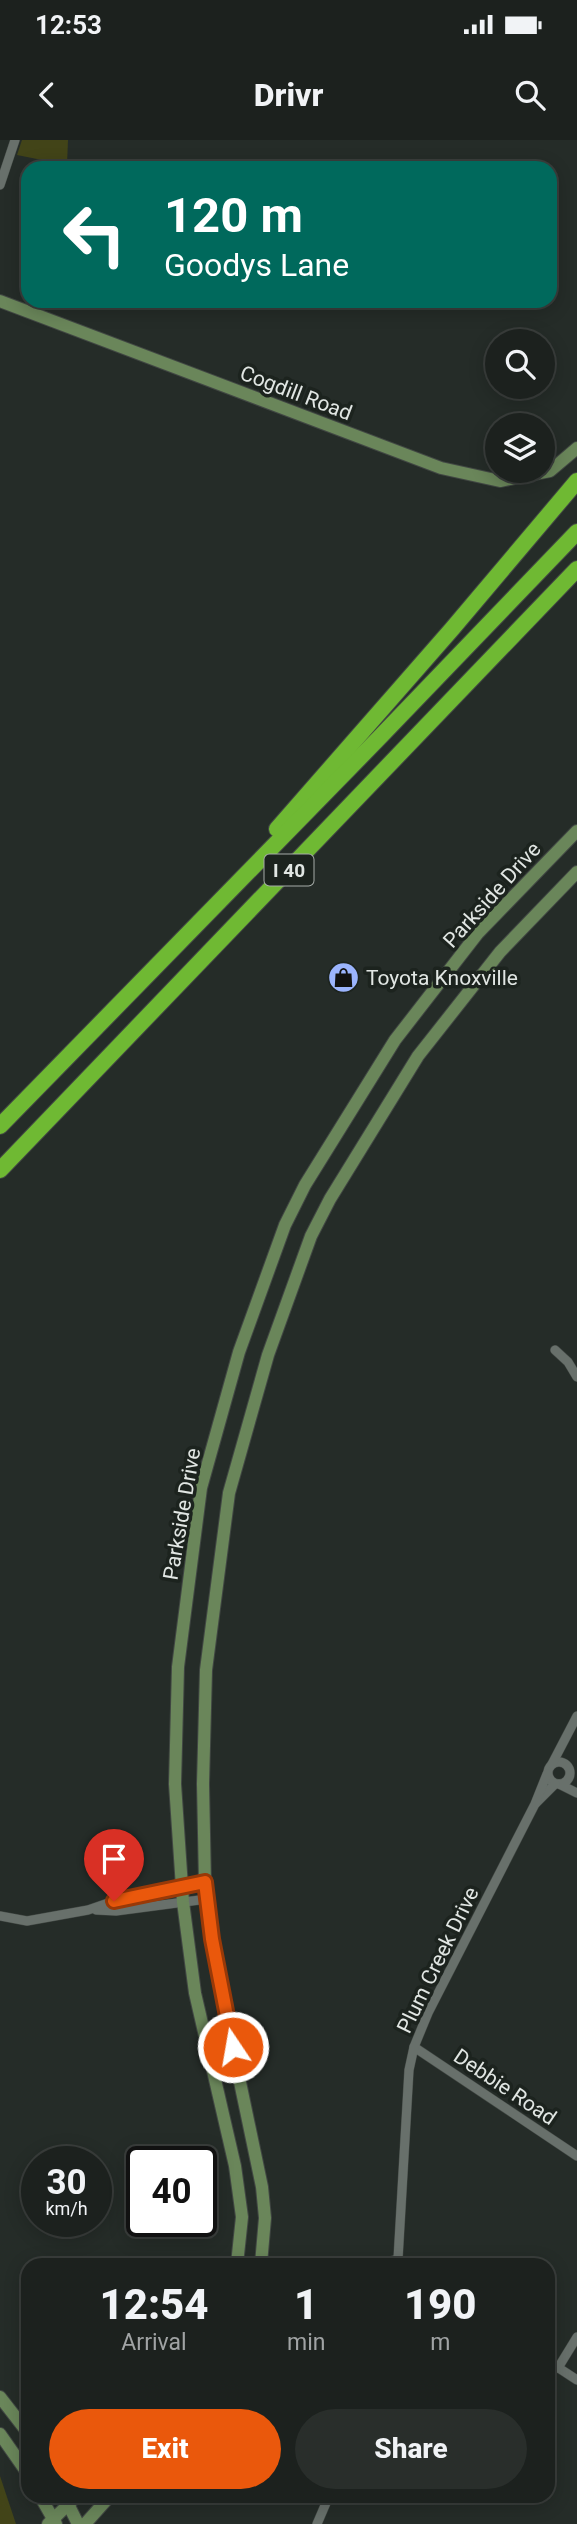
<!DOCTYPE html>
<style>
:root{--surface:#1c211e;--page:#292e2b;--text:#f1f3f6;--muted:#a0a3a4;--line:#3a3e3c;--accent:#ea580c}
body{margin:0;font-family:Roboto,sans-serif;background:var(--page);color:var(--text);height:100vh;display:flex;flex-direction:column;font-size:26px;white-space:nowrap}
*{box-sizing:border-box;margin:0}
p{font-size:23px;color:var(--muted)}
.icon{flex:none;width:38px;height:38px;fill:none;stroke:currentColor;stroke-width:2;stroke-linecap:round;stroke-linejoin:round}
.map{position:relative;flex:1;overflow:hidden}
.sheet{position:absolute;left:21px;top:2118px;width:534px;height:245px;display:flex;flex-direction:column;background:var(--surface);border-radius:21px;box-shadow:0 4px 18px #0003,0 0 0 2px var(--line)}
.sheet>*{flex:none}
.top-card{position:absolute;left:21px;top:21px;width:536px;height:147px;border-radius:21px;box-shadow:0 4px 18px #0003,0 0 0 2px var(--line);background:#00695c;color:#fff;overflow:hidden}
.controls{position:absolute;left:485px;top:189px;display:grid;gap:14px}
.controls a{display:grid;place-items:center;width:70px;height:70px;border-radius:50%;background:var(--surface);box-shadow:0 4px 18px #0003,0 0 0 2px var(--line);font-size:35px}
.speed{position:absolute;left:21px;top:2006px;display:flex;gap:14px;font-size:35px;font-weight:700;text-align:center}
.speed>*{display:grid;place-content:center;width:91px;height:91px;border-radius:50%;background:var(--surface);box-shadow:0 4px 18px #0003,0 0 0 2px var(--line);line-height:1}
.speed small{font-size:18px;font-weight:400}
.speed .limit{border:4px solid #111;border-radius:10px;background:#fff;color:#111}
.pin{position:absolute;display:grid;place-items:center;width:60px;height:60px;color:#fff;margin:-72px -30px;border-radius:50% 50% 50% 0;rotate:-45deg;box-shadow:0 0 7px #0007}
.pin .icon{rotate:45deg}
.me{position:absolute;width:77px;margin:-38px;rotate:348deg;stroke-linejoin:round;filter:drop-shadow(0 0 5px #0008)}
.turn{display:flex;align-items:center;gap:24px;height:147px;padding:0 28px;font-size:32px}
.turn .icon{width:91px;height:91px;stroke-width:2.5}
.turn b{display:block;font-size:49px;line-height:60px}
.eta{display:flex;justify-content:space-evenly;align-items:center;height:119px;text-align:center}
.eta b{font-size:42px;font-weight:800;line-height:49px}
.button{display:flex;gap:14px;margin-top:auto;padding:14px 28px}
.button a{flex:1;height:80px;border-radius:42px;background:var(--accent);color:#fff;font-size:28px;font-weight:800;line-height:80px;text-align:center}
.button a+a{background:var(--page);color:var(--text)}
.status{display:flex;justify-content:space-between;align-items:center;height:49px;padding:0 35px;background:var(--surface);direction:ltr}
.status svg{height:19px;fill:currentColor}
header{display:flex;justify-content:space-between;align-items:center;height:91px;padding:0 28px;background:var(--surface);font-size:32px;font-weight:800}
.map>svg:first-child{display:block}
</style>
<div class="status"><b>12:53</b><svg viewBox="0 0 49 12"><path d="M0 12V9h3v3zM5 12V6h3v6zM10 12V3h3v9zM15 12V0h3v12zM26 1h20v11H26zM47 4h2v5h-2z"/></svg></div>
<header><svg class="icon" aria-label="back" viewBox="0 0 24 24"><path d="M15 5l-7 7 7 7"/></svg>Drivr<svg class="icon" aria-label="search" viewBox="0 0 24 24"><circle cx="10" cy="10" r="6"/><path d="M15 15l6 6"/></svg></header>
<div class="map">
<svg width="577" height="2384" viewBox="0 0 577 2384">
<rect width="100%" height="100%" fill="#252c28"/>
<!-- green -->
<g fill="#424418">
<path d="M22,0H68L67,25L17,15Z"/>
<path d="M0,2336L16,2384H0Z"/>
</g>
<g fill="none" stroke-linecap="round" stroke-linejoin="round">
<defs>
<g id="street">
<path d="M0,45L15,0"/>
<path d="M555,1210L568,1222L577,1237"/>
<circle cx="559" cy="1633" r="11"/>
<path d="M552,1624L577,1576"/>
<path d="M559,1644L577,1653"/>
<path d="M536,1663L555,1644"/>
<path d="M96,1770L116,1771L207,1759"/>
<path d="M0,1776L27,1781L88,1770L114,1761L205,1743"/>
<path d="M414,1907L577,2016"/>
<path d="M379,2124L398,2119"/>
<path d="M403,2124L398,2119L409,1930L414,1907L428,1873L535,1664L547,1634"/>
<path d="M548,2221L577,2240"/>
<path d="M558,2228L577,2197"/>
<path d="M317,2384L329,2356"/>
</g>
<g id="secondary">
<path d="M0,161L441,328L500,341L550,331L577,308"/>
<path d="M237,2124L242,2077L235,2026L195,1853L183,1762L175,1644L178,1527L201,1348L239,1212L285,1085L305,1045L395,900L478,793L577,691"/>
<path d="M261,2124L265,2078L262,2047L223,1861L205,1743L203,1644L206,1530L229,1353L268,1215L311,1096L330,1059L418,916L500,812L577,732"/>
<path d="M0,2257L28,2293"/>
<path d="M0,2294L28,2334"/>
<path d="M40,2356L56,2384"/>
<path d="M64,2356L78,2384"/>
<path d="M48,2384L77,2356"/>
<path d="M85,2384L110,2356"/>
</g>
<g id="highway">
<path d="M277,689L452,489L577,341"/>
<path d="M0,986L379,598L577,392"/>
<path d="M0,1030L577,429"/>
</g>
</defs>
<!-- street casing -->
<use href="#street" stroke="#414743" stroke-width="10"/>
<!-- secondary casing -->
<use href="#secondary" stroke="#414743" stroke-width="14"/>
<!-- highway casing -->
<use href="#highway" stroke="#414743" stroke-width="18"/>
<!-- street -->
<use href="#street" stroke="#68706b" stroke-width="9"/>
<!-- secondary -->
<use href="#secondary" stroke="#6a865a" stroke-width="12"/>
<!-- highway -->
<use href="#highway" stroke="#6fb933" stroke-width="16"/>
</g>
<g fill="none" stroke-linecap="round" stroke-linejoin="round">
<defs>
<path id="route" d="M114,1761L205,1742L212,1799L233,1907"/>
</defs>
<!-- route casing -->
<use href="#route" stroke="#983908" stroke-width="18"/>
<!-- route -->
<use href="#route" stroke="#ea580c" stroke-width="12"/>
</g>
<!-- icons -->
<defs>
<symbol id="shop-disc" viewBox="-11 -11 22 22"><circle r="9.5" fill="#9bb4fd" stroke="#1c231e"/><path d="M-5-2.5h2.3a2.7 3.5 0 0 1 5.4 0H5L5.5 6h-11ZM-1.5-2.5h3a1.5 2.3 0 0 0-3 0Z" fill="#111"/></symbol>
</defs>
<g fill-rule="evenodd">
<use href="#shop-disc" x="326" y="820" width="35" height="35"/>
</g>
<g text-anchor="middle" stroke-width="7" stroke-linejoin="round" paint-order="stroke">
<!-- shield labels -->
<rect fill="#1c231e" stroke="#a6aca8" stroke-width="2" x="264.5" y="714.5" width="49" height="31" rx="5"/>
<g font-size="19" font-weight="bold" fill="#e1e6e3">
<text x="289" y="737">I 40</text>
</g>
<!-- street labels -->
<g font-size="21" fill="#e1e6e3" stroke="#1c231e">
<text transform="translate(296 253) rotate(21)" y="7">Cogdill Road</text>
<text transform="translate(492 755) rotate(-48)" y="7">Parkside Drive</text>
<text transform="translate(182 1374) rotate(-80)" y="7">Parkside Drive</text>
<text transform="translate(438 1820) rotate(-64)" y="7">Plum Creek Drive</text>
<text transform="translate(505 1947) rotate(34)" y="7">Debbie Road</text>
</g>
<!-- poi labels -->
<g font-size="21" fill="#e1e6e3" stroke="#1c231e" text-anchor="start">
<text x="366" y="845">Toyota Knoxville</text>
</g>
</g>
</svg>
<div class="controls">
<a><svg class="icon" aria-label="search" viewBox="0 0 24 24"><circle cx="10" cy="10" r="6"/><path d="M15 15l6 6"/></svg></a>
<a><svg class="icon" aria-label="layers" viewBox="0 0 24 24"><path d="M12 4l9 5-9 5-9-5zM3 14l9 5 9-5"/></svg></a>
</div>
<div class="speed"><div>30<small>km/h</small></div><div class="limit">40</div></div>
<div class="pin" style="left:114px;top:1761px;background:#d93025"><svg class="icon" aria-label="arrive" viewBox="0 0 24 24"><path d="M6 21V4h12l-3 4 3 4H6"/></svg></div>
<svg class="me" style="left:233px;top:1907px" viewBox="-20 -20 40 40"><circle r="17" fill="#ea580c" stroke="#fff" stroke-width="3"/><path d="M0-11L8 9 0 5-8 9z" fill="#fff"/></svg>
<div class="top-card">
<div class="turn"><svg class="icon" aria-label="left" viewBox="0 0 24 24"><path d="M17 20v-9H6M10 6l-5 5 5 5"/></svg><div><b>120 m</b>Goodys Lane</div></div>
</div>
<section class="sheet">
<div class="eta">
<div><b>12:54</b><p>Arrival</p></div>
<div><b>1</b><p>min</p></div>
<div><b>190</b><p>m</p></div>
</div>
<div class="button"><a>Exit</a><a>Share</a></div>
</section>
</div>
